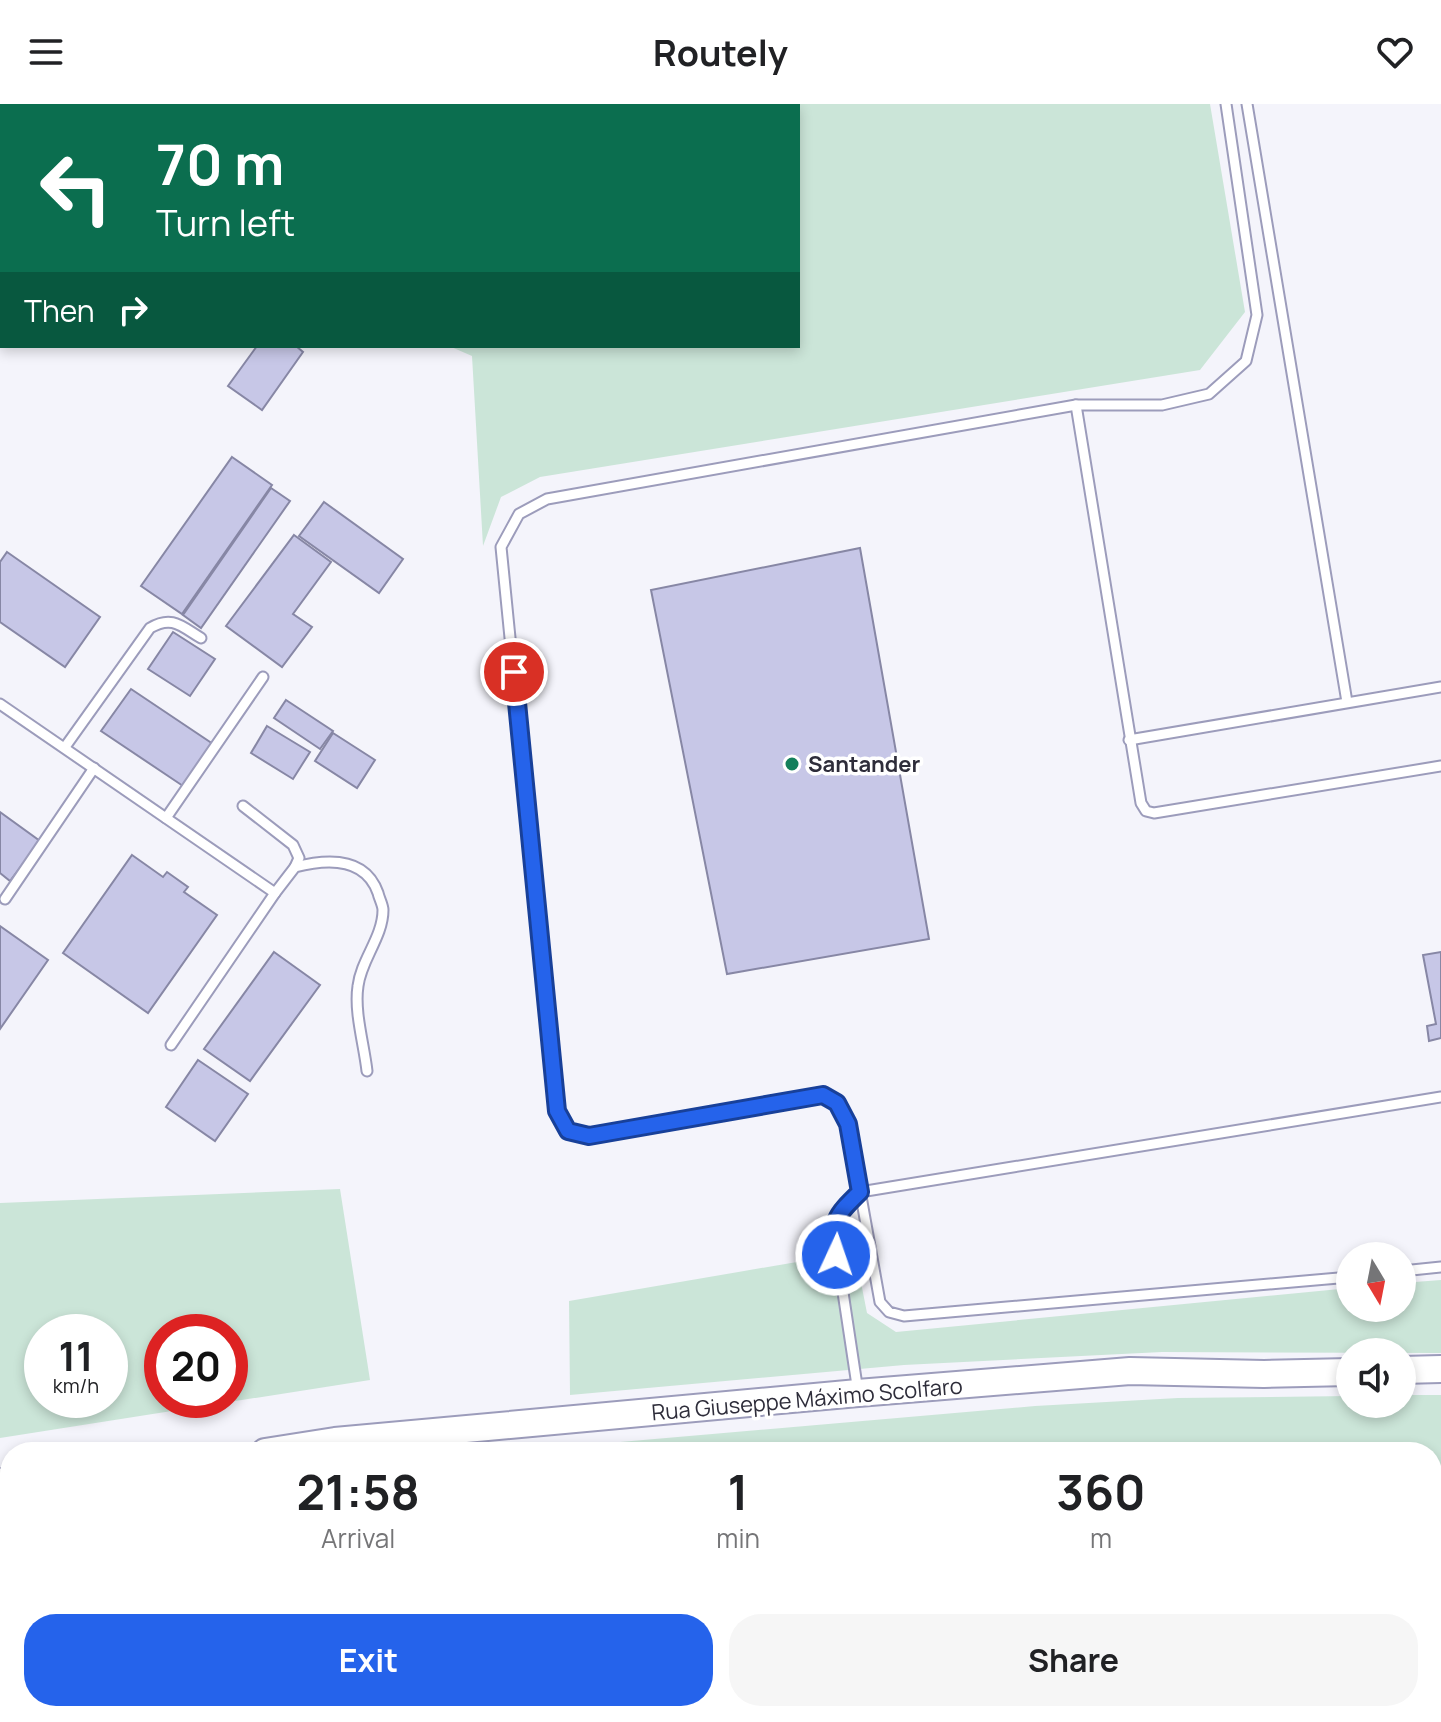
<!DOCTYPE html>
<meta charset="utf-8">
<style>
:root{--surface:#fff;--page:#f6f6f6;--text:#202124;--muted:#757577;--accent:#2563eb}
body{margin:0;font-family:Manrope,sans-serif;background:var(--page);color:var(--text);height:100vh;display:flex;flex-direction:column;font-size:30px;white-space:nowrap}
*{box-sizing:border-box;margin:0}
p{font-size:26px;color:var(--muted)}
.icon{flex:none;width:44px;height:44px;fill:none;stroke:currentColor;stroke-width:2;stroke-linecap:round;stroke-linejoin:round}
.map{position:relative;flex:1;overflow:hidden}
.panel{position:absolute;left:0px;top:1338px;width:1442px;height:280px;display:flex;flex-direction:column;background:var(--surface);border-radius:32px 32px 0 0;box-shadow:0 4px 12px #0003}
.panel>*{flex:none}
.banner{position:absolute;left:0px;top:0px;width:800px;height:244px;box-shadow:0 4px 12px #0003;background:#0b6e4f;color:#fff;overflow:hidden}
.needle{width:52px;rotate:170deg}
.buttons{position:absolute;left:1336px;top:1138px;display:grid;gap:16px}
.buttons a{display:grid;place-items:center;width:80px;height:80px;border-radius:50%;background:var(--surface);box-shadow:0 4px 12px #0003;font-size:40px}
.speed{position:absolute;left:24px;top:1210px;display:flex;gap:16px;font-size:40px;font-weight:700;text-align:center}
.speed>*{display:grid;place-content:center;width:104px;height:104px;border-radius:50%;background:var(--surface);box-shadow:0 4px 12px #0003;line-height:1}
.speed small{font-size:20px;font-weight:400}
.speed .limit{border:12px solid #d22;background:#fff;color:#111}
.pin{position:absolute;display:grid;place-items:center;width:68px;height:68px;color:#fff;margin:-34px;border:4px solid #fff;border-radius:50%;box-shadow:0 2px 8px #0007}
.me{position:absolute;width:88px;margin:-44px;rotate:3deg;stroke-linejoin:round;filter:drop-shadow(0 0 6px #0008)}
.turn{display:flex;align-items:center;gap:28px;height:168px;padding:0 24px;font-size:36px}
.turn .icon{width:104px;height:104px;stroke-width:2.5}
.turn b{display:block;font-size:56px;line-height:68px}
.then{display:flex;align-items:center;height:76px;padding:0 24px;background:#0003;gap:16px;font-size:30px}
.eta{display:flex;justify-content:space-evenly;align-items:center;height:136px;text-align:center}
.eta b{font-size:48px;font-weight:700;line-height:56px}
.cta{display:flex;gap:16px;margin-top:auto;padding:16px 24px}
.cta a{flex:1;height:92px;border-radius:32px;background:var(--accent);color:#fff;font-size:32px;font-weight:700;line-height:92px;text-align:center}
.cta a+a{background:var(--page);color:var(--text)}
header{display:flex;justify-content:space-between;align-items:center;height:104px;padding:0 24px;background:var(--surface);font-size:36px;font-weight:700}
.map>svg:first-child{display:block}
</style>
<header><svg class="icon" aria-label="menu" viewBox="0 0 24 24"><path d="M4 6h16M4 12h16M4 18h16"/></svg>Routely<svg class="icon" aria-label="heart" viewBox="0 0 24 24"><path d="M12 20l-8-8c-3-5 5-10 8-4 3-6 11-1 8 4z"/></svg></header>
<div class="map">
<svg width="1441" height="1618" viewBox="0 0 1441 1618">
<rect width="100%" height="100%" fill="#f4f4fb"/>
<!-- green -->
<g fill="#cbe5d8" fill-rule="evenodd">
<path d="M330,0H1210L1245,208L1200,266L540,373L501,393L483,442L472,252L449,242H798V2H329Z"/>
<path d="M340,1085L370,1276L0,1334V1099ZM42,1228H110V1296H42ZM162,1228H230V1296H162Z"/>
<path d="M855,1148L867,1209L896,1228L1350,1184V1204H1402V1179L1441,1176V1249L1162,1248L904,1261L570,1291L569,1197Z"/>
<path d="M1402,1291H1441V1618H0V1410L10,1409V1608H1432V1348H504L1035,1302L1178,1294L1350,1292V1300H1402Z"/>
</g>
<!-- building -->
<g fill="#c7c7e7" stroke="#8787a5" stroke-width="2">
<path d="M257,242H296L303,248L262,306L228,282Z"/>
<path d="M232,353L272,381L182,510L141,482Z"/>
<path d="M271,384L290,397L201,524L183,511Z"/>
<path d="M324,398L403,455L379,489L299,432Z"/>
<path d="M294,431L331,458L293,510L312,523L282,563L226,522Z"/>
<path d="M860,444L929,835L727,870L651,486Z"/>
<path d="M7,448L100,513L65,563L0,518V458Z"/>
<path d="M173,528L215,555L190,592L148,565Z"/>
<path d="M131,585L213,640L183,682L101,627Z"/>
<path d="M286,596L333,627L320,645L274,614Z"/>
<path d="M267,622L310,648L293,675L251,649Z"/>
<path d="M333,629L375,656L357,684L315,657Z"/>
<path d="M0,708L40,737L10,777L0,769Z"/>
<path d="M132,751L163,773L167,768L188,783L184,788L217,811L148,909L63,849Z"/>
<path d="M0,822L48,856L0,925Z"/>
<path d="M274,848L320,881L250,977L204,945Z"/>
<path d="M1441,848V934L1429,937L1427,922L1436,920L1423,851Z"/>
<path d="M198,956L248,990L215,1037L166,1003Z"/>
</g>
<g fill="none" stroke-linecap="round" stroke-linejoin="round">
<defs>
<g id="service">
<path d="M1226,0L1257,211L1246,257L1209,290L1162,301H1076L547,395L519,410L501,443L557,1007L568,1027L589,1032L823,991L837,999L848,1020L880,1198L889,1208L904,1212L1350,1173"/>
<path d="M1247,0L1347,598"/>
<path d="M281,2L282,0"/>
<path d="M1076,301L1141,699L1146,707L1154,709L1441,662"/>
<path d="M0,600L275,789L295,763C326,755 365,752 378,789C379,794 383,801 383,806C383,833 361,856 358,882C354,908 364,940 367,967"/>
<path d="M1129,636L1441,583"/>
<path d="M65,643L150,524C172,511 181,522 201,534"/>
<path d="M243,702L293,741L299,754L295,763"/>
<path d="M166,714L263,573"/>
<path d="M5,795L94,664"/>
<path d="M171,941L275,789"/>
<path d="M1402,1167L1441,1163"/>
<path d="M858,1288L833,1122L842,1104L860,1088L1441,993"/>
</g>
<g id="secondary">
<path d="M1402,1266L1441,1265"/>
<path d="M265,1348L335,1337L858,1289L1130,1267L1264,1270L1350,1268"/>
<path d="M0,1378H10"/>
</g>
</defs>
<!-- service casing -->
<use href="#service" stroke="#9c9cbb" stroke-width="13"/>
<!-- secondary casing -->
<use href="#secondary" stroke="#9c9cbb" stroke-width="30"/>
<!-- service -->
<use href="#service" stroke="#fff" stroke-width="9"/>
<!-- secondary -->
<use href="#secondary" stroke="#fff" stroke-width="26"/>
</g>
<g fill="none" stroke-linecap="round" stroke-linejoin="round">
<defs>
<path id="route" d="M514,568L557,1007L568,1027L589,1032L823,991L837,999L848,1020L860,1088C834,1113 832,1116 836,1151"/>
</defs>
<!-- route casing -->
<use href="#route" stroke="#184099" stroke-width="20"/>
<!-- route -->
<use href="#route" stroke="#2563eb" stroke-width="14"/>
</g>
<!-- markers -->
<circle fill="#137f5b" stroke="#fff" stroke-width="3" cx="792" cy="660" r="8"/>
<g text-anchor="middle" stroke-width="7" stroke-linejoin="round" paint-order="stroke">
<!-- poi labels -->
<g font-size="22" font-weight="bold" fill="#2e2d3a" stroke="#fff" text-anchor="start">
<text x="808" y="668">Santander</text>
</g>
<!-- street labels -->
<g font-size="22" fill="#2e2d3a" stroke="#fff">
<text transform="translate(807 1295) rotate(-5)" y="8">Rua Giuseppe Máximo Scolfaro</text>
</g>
</g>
</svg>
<div class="buttons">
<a><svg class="needle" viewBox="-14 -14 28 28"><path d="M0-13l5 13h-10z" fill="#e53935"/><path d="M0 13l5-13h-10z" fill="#757577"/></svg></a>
<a><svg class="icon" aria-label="sound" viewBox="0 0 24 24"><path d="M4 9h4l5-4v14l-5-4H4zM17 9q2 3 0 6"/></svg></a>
</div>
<div class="speed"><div>11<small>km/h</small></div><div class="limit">20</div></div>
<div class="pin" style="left:514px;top:568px;background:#d93025"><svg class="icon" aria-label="arrive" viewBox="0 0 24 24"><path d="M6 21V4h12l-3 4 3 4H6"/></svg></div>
<svg class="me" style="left:836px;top:1151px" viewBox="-20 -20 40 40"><circle r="17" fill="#2563eb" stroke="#fff" stroke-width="3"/><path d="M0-11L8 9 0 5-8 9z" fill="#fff"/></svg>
<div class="banner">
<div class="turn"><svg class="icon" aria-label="left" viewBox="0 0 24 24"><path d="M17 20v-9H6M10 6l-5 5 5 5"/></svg><div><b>70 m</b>Turn left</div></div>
<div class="then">Then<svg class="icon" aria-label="right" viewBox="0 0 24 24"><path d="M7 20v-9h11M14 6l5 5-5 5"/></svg></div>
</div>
<section class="panel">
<div class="eta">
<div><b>21:58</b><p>Arrival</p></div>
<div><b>1</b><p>min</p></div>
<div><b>360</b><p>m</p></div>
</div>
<div class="cta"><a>Exit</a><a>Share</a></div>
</section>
</div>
